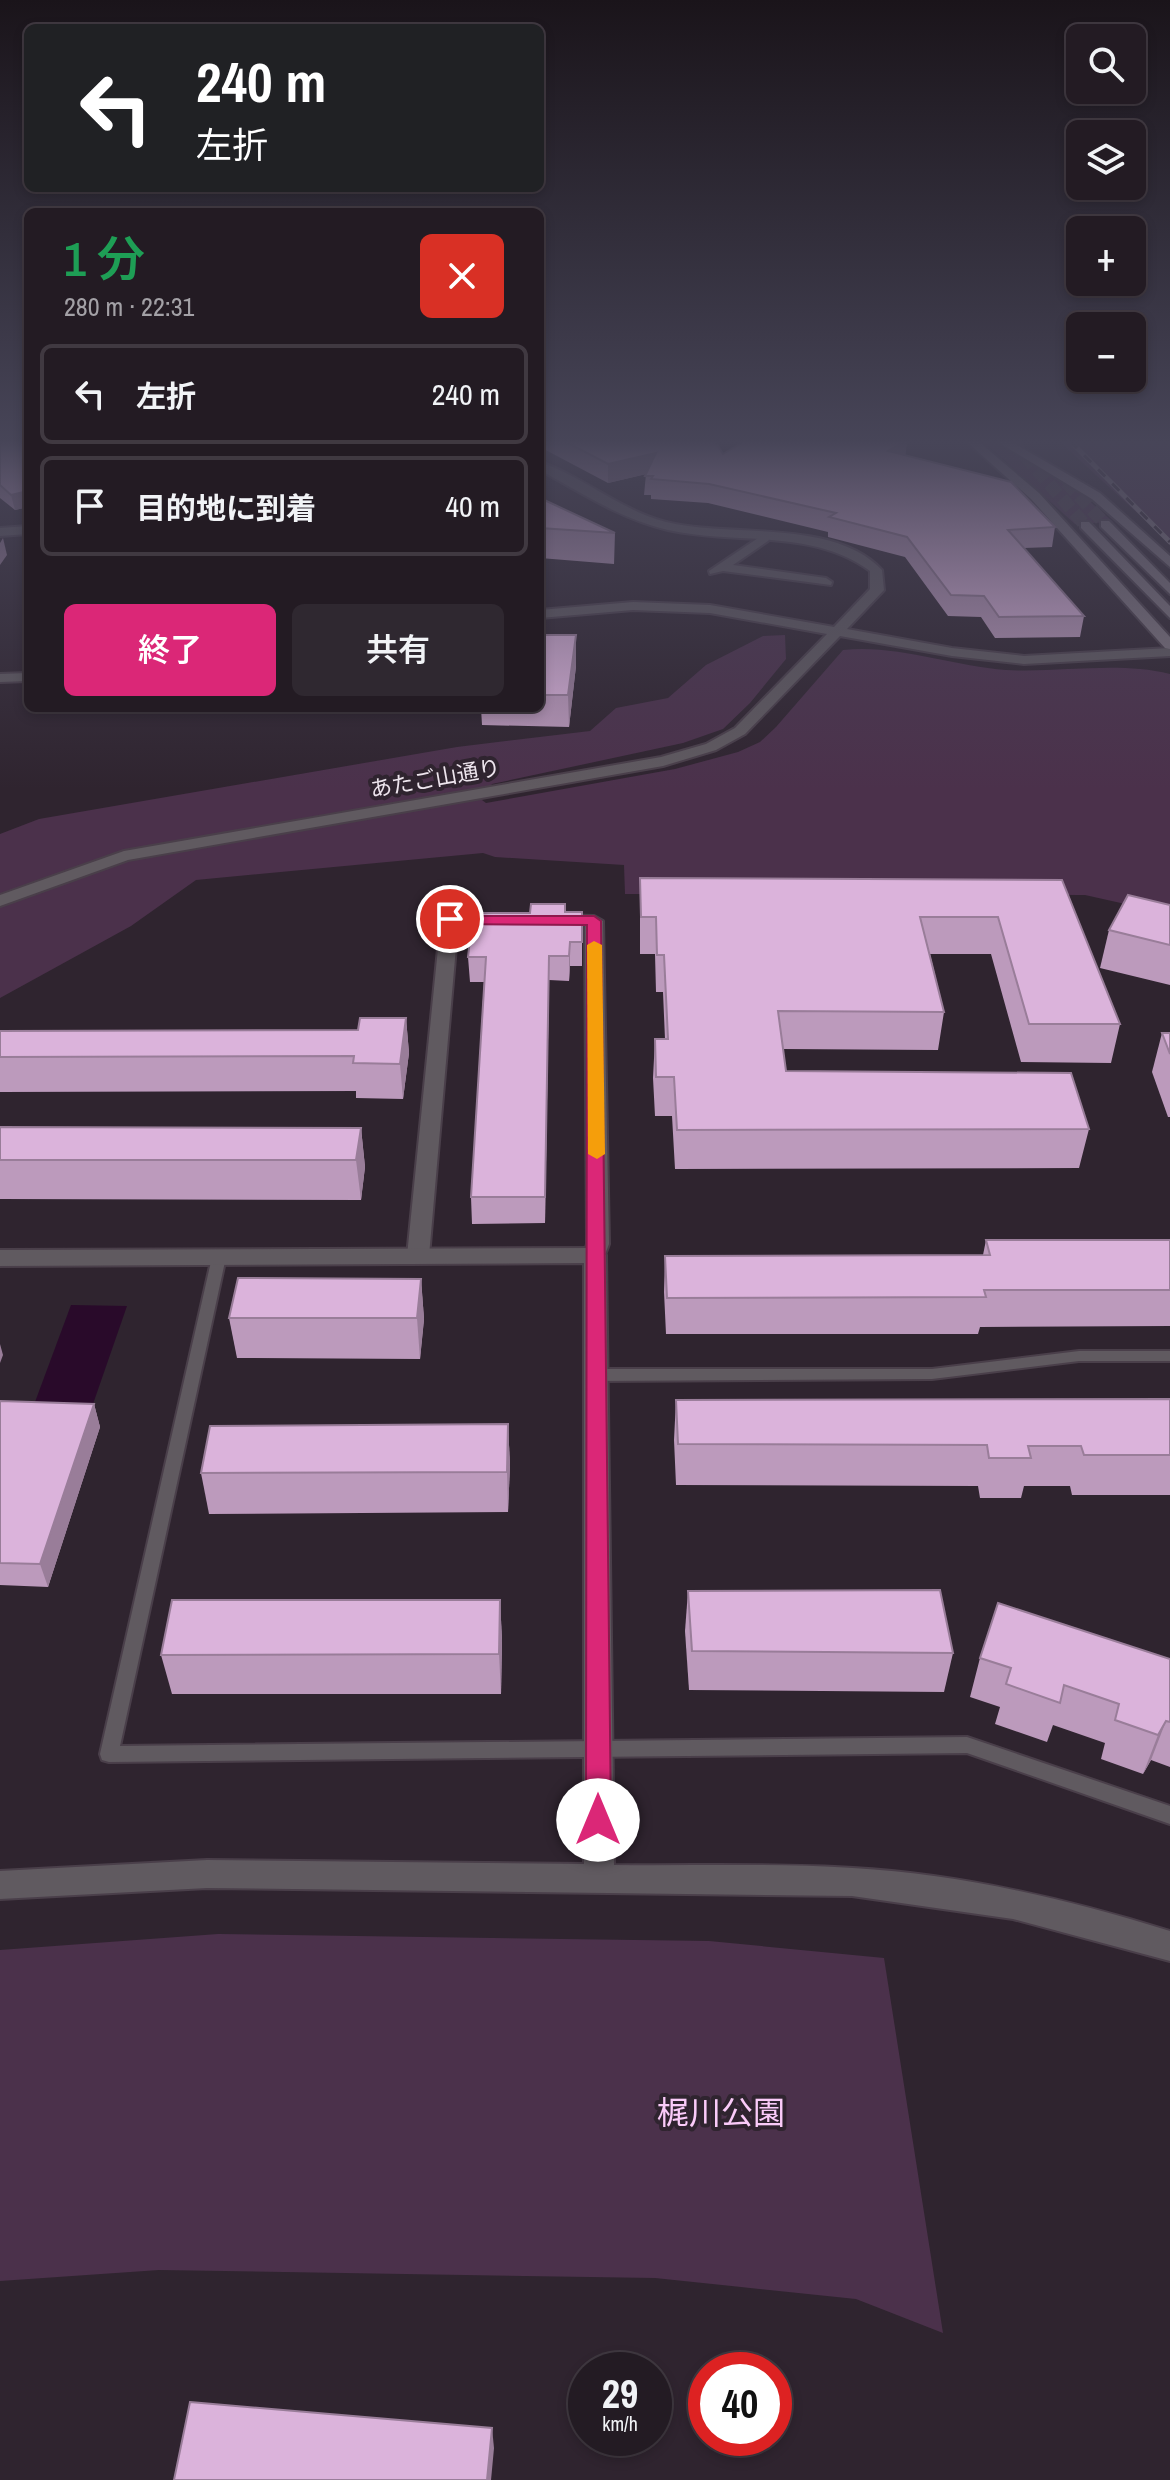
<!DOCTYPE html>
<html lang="ja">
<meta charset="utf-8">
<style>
:root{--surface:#231b23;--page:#2f2830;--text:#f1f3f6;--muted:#a3a1a6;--line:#403941;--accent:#db2777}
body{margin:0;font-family:"Archivo Narrow","Noto Sans JP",sans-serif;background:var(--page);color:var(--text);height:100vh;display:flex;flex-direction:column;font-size:30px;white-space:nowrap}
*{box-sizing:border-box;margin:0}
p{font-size:26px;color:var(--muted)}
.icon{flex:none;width:44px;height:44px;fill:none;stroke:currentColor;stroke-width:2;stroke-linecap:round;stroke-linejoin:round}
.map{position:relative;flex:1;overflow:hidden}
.details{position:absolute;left:24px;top:208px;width:520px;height:504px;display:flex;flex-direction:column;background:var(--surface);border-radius:12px;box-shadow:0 4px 12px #0003,0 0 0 2px var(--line)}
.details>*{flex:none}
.banner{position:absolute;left:24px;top:24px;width:520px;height:168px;border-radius:12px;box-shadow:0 4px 12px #0003,0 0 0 2px var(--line);background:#202124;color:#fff;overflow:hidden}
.controls{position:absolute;left:1066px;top:24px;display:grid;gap:16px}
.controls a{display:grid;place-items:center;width:80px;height:80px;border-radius:12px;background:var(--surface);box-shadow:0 4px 12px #0003,0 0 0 2px var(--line);font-size:40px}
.speed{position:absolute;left:568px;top:2352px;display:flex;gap:16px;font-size:40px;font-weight:700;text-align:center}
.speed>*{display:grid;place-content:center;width:104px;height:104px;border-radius:50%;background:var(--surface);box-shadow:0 4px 12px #0003,0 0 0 2px var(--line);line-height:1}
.speed small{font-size:20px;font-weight:400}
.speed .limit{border:12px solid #d22;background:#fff;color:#111}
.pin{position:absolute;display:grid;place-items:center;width:68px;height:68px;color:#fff;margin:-34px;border:4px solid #fff;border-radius:50%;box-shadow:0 2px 8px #0007}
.me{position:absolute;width:88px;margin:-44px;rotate:0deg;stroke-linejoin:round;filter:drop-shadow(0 0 6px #0008)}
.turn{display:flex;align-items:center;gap:28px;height:168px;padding:0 40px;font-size:36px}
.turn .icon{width:104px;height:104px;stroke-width:2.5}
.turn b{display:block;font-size:56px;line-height:68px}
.round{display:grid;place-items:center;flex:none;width:84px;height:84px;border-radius:12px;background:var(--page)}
.overview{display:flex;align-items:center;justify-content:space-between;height:136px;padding:0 40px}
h1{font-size:48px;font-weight:600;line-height:60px;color:#1e9e55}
.button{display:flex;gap:16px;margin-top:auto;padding:16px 40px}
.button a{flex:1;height:92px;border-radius:12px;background:var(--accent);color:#fff;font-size:32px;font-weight:600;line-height:92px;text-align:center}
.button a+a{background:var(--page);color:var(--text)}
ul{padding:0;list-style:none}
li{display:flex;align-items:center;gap:24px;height:100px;margin:0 16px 12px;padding:0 24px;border:4px solid var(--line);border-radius:12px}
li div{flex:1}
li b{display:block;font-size:30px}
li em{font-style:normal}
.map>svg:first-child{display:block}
</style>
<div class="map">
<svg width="1170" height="2480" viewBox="0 0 1170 2480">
<rect width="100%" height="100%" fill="#2f242f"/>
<!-- green -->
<g fill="#4b314b">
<path d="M983,441H991L1078,491L1113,522L1075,524Z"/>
<path d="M1059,441H1170V543Z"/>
<path d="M785,635L786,659L750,703L723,729L683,743L492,784L482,800L486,803L675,769L738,752L760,742L776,727L843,650C896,644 952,666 1006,670C1061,673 1117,661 1170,674V914L1085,895L625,894L624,865L495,857L483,853L196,880L131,926L0,998V834L39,819L457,747L590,731L616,708L668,698L706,665L763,636Z"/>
<path d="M218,1934L709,1941L884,1958L943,2333L856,2299L655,2278L159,2270L0,2281V1950Z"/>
</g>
<!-- water -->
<path fill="#290a2a" d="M71,1305L127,1306L93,1404L35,1402Z"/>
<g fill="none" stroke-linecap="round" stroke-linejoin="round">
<!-- secondary-tunnel -->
<g stroke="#4c414c" stroke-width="13" stroke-dasharray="13 6" stroke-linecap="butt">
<path d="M1012,441L1085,525"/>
<path d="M1066,482L1105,524"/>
</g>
<defs>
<g id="service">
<path d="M219,1252L226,1257L120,1746L967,1737L1170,1806V1824L967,1753L109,1762L102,1760L100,1754L212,1257Z"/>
<path d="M1079,1351H1170V1361H1079L932,1379L596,1381L591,1379L588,1375L591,1371L596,1369H932Z"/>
</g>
<g id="minor">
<path d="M764,534L770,538L768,541L733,565L826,578L832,582L831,585L723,571L710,574L709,571Z"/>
<path d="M450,914L500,915L509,920L500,925L458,924L429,1256L418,1264L407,1256L441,919Z"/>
<path d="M555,915L594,916L603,921L609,1244L603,1260L595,1262L584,1255L587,1244L585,926L549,924L546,920Z"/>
</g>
<g id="tertiary">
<path d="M540,462C584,477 620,510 666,522C731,538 833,518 882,570L884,590L847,629L952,648L1024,656L1170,648V656L1024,664L952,656L840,636L745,734L716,750L663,766L128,860L0,906V895L124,851L661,757L706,744L735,728L827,634L710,613L633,610L540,618V610L633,602L710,605L834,627L870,589V571C812,528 735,545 668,530C621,519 581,493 540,470Z"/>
<path d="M28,526V534L0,536V528Z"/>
<path d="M28,673V681L0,682V674Z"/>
<path d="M595,1248L606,1255L614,1865C693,1866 774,1863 853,1868C961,1874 1067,1899 1170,1931V1961L1013,1919L852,1896L207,1888L0,1899V1871L207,1860L584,1864V1263L0,1266V1250Z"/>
</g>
<g id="secondary">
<path d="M966,441H978L1039,493L1170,637V649L1165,648L1031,499Z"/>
<path d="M996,441H1010L1100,493L1170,556V567L1092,499Z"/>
<path d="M1101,521H1109L1170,583V594L1101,527Z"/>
<path d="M1081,522H1089L1170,606V618L1081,528Z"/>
</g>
</defs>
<!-- service casing -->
<use href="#service" stroke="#4a3f4a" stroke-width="4"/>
<!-- minor casing -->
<use href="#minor" stroke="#4a3f4a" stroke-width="4"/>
<!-- tertiary casing -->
<use href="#tertiary" stroke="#4a3f4a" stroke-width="4"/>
<!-- secondary casing -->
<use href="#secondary" stroke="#4a3f4a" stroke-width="4"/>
<!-- service -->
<use href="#service" fill="#605a60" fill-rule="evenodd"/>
<!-- minor -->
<use href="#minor" fill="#605a60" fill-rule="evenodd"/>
<!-- tertiary -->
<use href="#tertiary" fill="#605a60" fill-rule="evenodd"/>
<!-- secondary -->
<use href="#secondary" fill="#7f757f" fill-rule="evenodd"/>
<defs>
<path id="rail" d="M1070,441L1170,542"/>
</defs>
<!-- rail casing -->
<use href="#rail" stroke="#877d87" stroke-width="5"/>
<!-- rail -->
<use href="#rail" stroke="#2f242f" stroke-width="3" stroke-dasharray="10" stroke-linecap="butt"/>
</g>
<!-- wall -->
<g fill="#bc9abc">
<path d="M0,441H28V507L15,510L0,498Z"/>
<path d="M540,441H715L723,454L745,441H907L905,456L1055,527L1052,547L1024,548L1084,616L1080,637L995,638L981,617L948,616L905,557L828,537V532L708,503L651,499V495H644L646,474L608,483L540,447Z"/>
<path d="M540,498L615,533L614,564L540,558Z"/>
<path d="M540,635L576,666L569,727L482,725L481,708H540Z"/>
<path d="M640,878L1062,880L1120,1024L1111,1063L1021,1062L991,954H930L944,1012L938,1050L783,1049L786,1071L1089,1129L1079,1168L675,1169L672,1116H655L653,1078L655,1039H665L663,992H656L655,954H640Z"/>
<path d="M1170,905V985L1100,968L1109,930Z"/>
<path d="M566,912H582V966H570L569,981L549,980L545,1223L472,1224L471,1197L484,982H470L468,957L530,913Z"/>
<path d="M406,1018L409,1053L403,1099L356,1098V1091L0,1092V1031L358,1030Z"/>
<path d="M1162,1033H1170V1117H1168L1152,1072Z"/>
<path d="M0,1127L361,1128L365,1167L361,1200L0,1199Z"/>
<path d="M986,1240H1170V1326L980,1327L978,1334H666L664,1292L665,1256L983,1255Z"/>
<path d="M421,1279L424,1319L420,1359L237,1358L229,1318Z"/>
<path d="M1170,1399V1495H1072L1070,1486H1024L1021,1498H980L978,1486L676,1485L674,1440L676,1400Z"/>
<path d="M0,1401L94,1404L100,1427L48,1587L0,1585Z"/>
<path d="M508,1424L510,1465L508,1512L209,1514L201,1473Z"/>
<path d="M688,1591L953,1653L944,1692L689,1690L685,1631Z"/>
<path d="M500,1600L502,1640L501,1694H172L161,1655Z"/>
<path d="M980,1658L1170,1659V1767L1151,1760L1143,1774L1101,1759L1105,1743L1053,1725L1047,1742L995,1724L1000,1707L970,1697Z"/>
</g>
<!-- shaded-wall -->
<g fill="#997d99">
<path d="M905,441H907L905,459L888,451Z"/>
<path d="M656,453L655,472L608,483V464Z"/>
<path d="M28,491V507L15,510L11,495Z"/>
<path d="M3,538L7,555L0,565V543Z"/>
<path d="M576,635V666L569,727L568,695Z"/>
<path d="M570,942V966L569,981V956Z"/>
<path d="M549,956V980L545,1223V1197Z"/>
<path d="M406,1018L409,1053L403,1099L400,1064Z"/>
<path d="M361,1128L365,1167L361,1200L356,1160Z"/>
<path d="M421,1279L424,1319L420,1359L417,1318Z"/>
<path d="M0,1344L3,1355L0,1363Z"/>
<path d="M94,1404L100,1427L48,1587L40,1564Z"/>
<path d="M508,1424L510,1465L508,1512L507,1472Z"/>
<path d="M500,1600L502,1640L501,1694L499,1654Z"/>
<path d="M1166,1721L1151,1760L1143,1774L1158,1735Z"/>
<path d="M492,2428L494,2448L491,2480H487Z"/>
</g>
<!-- building -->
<g fill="#dbb3db" stroke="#997d99" stroke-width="2">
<path d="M0,441H28V491L11,495L0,485Z"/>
<path d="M564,441H715L723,454L745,441H905L888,451L1011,482L1055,527L1008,530L1084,616L999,617L984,596L951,595L907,537L829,517L836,513L709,484L651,479L653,476H645L656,453L608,464Z"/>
<path d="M540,498L615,533L540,528Z"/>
<path d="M540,635H576L568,695H540Z"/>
<path d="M640,878L1062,880L1120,1024H1029L998,917H920L944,1012L778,1011L786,1071L1071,1073L1089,1129L677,1130L674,1077H656L655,1039H668L664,955H657L656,917H641Z"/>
<path d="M1128,895L1170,905V945L1109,930Z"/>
<path d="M531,904H565V912H582V942H570L569,956H549L545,1197H471L486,957H468L473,913H530Z"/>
<path d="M360,1018H406L400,1064L353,1063L354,1056L0,1057V1031L358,1030Z"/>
<path d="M1162,1033H1170V1054Z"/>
<path d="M0,1127L361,1128L356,1160H0Z"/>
<path d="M986,1240H1170V1290H984L986,1297L667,1298L665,1256L990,1255Z"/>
<path d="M238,1278L421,1279L417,1318H229Z"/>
<path d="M1170,1399V1455H1084L1081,1446H1028L1031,1458H989L987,1445L678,1444L676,1400Z"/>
<path d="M0,1401L94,1404L40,1564L0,1563Z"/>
<path d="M508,1424L507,1472L201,1473L210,1426Z"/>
<path d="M940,1590L953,1653L692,1651L688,1591Z"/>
<path d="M172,1600H500L499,1654L161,1655Z"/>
<path d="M998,1603L1170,1659V1722L1166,1721L1158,1735L1115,1720L1119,1704L1064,1685L1060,1703L1006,1684L1011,1668L980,1658Z"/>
<path d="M190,2402L492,2428L487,2480H174Z"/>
</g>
<!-- sky -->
<linearGradient id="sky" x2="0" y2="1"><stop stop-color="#1a141a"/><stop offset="0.56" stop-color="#474558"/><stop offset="1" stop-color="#474558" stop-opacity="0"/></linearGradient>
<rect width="1170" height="789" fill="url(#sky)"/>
<!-- route -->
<path fill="#db2777" stroke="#8e194d" stroke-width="2" d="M445,916H594L601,921L611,1820L607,1828L598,1831L589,1828L586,1820L587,925L450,924L443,919Z"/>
<!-- slow -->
<path fill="#f59e0b" d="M594,941L602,945L605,1154L597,1159L588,1154L587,945Z"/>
<g text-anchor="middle" stroke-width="8" stroke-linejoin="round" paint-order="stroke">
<!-- far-street labels -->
<g font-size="22" fill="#ede5ed" stroke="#2f242f">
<text transform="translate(435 778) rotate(-10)" y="8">あたご山通り</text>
</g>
<!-- near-park labels -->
<g font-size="32" fill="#facbf9" stroke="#2f242f">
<text x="721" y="2124">梶川公園</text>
</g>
</g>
</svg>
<div class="controls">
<a><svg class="icon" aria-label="search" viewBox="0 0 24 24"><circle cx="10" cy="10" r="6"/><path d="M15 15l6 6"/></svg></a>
<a><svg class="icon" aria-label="layers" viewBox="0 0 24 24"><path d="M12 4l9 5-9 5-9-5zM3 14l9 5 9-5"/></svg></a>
<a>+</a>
<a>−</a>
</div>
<div class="speed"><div>29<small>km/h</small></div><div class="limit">40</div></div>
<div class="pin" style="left:450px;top:919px;background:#d93025"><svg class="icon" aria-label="arrive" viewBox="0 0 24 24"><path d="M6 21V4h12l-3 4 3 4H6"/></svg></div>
<svg class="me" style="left:598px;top:1820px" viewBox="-20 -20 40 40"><circle r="19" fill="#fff"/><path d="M0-13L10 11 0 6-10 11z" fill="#db2777"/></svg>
<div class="banner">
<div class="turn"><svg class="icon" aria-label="left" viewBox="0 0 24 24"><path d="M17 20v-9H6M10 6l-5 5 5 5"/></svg><div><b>240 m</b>左折</div></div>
</div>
<section class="details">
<div class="overview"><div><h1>1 分</h1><p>280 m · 22:31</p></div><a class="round" style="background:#d93025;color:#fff"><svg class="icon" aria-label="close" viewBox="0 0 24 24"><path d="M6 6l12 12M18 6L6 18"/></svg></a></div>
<ul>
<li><svg class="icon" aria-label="left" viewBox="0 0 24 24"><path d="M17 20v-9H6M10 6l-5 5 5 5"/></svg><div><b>左折</b></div><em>240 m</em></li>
<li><svg class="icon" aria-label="arrive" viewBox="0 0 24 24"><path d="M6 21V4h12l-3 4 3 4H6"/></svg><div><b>目的地に到着</b></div><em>40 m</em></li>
</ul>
<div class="button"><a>終了</a><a>共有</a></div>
</section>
</div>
